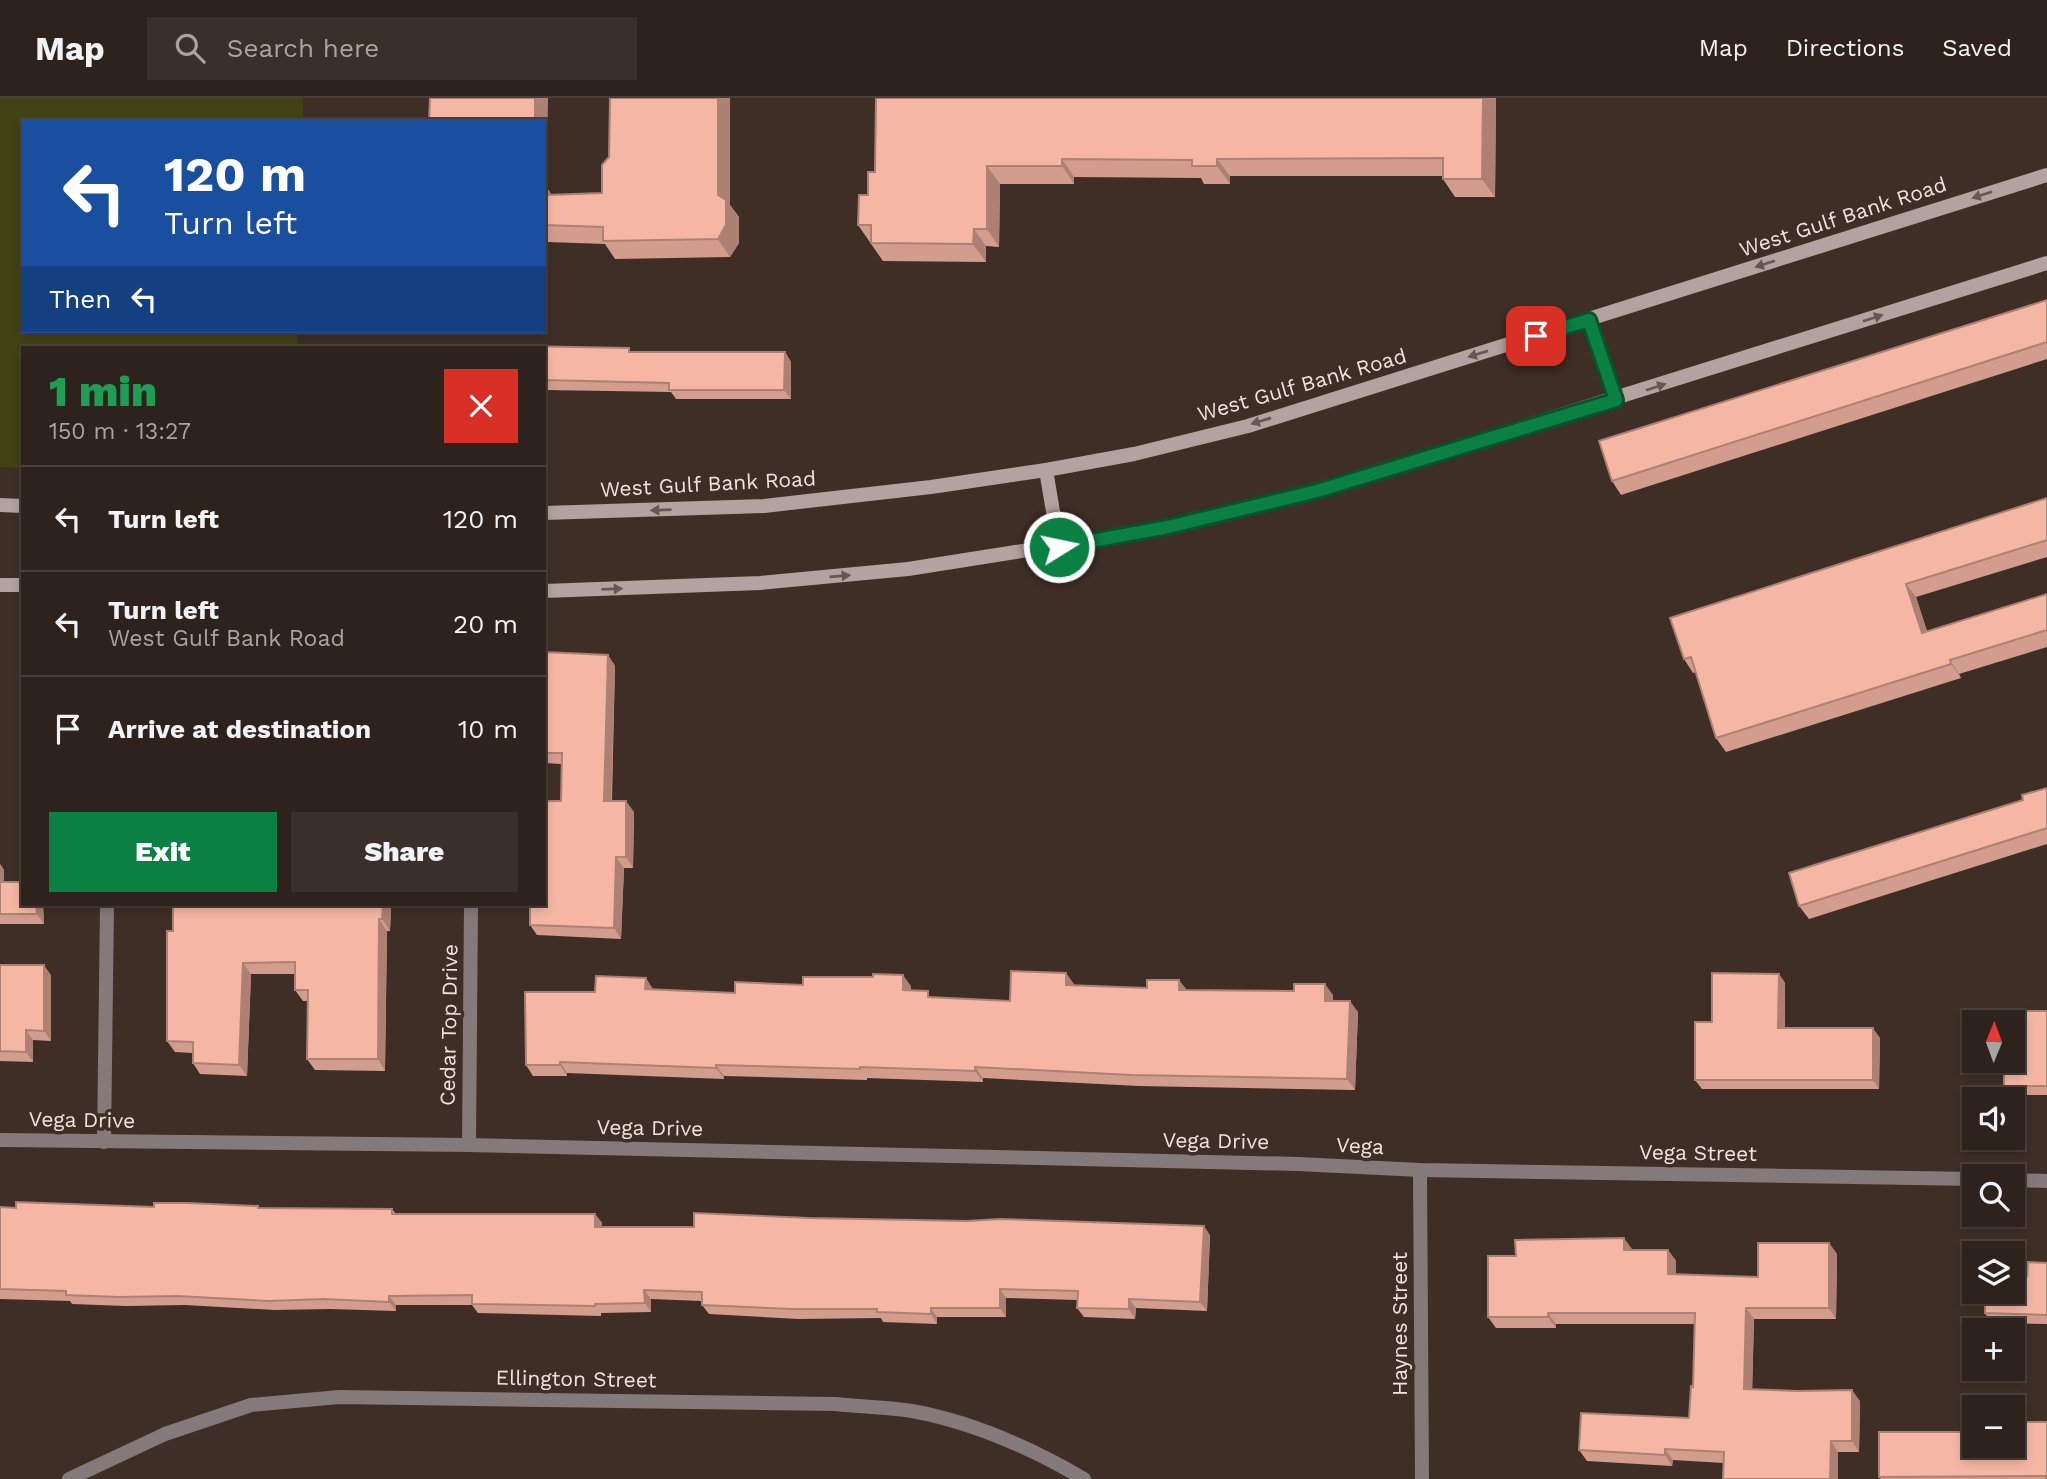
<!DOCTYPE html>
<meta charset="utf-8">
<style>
:root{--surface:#2e221c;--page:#3a2f29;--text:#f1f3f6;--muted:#a7a4a3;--line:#493f3b;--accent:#0b8043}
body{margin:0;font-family:"Work Sans",sans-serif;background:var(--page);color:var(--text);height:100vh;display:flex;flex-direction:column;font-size:26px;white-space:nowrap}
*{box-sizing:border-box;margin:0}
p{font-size:23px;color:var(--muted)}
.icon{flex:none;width:38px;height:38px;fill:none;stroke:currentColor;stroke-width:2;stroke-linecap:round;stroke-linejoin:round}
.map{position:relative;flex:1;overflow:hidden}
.drawer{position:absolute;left:21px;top:248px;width:525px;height:560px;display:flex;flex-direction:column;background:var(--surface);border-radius:0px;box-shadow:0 4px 10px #0003,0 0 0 2px var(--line)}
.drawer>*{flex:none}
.guide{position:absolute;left:21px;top:21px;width:525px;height:214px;border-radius:0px;box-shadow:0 4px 10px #0003,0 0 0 2px var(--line);background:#1a4fa0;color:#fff;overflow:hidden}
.needle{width:46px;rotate:1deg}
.buttons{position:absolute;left:1962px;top:912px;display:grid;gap:14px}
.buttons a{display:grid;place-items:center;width:63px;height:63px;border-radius:0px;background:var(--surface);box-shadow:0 4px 10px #0003,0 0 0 2px var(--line);font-size:35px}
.pin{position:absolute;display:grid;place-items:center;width:60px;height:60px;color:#fff;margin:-30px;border-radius:14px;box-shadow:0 4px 10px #0006}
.me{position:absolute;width:77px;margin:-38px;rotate:80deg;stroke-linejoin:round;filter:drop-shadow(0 0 5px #0008)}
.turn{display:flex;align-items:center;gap:24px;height:147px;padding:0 28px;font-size:32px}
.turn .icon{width:91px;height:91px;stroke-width:2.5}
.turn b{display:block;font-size:49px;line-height:60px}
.then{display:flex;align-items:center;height:66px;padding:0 28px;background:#0003;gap:14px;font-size:26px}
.round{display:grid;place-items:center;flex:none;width:74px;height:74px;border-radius:0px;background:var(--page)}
.head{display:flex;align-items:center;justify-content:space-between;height:119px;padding:0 28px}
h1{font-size:42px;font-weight:800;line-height:52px;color:#1e9e55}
.action{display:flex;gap:14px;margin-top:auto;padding:14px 28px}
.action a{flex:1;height:80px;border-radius:0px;background:var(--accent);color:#fff;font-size:28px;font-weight:800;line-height:80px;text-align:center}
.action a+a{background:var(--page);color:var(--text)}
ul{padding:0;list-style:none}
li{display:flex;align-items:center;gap:21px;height:105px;padding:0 28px;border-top:2px solid var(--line)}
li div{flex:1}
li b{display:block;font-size:26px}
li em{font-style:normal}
header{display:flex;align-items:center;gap:42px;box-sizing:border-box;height:98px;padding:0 35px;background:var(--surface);border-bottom:2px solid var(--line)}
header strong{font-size:33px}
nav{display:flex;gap:38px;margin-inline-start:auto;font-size:24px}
.search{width:490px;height:63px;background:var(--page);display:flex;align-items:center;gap:18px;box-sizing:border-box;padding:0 24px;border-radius:0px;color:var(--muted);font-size:26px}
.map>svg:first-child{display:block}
</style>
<header>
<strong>Map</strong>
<div class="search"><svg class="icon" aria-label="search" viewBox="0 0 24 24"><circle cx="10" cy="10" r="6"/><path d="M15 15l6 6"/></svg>Search here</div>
<nav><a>Map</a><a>Directions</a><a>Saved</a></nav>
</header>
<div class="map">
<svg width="2047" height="1381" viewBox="0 0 2047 1381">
<rect width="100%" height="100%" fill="#3e2e26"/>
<!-- green -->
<path fill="#414314" d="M0,0H303V23H23V233H297V250H23V370L0,369Z"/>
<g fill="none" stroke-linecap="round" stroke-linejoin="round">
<!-- street -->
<g stroke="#847a79" stroke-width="14">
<path d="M0,1042L469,1047L1298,1066L1420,1072L1974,1081"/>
<path d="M104,1044L107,807"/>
<path d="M469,1047L471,807"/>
<path d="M1420,1072L1422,1381"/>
<path d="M2012,1082L2047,1083"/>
<path d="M69,1381L165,1336L251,1307L339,1299L836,1306C861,1309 887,1309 912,1313C973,1324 1031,1350 1084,1381"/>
</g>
<!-- secondary -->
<g stroke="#b2a3a0" stroke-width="14">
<path d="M1589,221L1616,302"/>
<path d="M1046,372L1059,449"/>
<path d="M0,407L23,408"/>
<path d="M544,415L764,408L931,389L1046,372L1134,356L1248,328L2047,77"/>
<path d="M0,487H23"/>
<path d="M544,493L760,485L908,471L1168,430L1317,393L2047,165"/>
</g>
</g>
<!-- wall -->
<g fill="#d39d8d">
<path d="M876,0H1496L1495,99H1455L1443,81V78H1230V86H1204L1201,80L1074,79V86H1000L999,149L986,148V164L883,163L858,127L875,74Z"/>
<path d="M544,23L547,90L551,96L730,107L739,119V145L730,159L615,161L605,146L548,144V155H544Z"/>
<path d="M2047,202V261L1621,397L1612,383Z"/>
<path d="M544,250L632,254H785L791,264V301H676L671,294L544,292Z"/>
<path d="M2047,400V459L1916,499L1927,533L2047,496V549L1959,576L1961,580L1726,654L1716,640L1696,574L1693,575L1684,561Z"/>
<path d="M544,554L608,557L615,568L612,703L634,714L633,770H624L621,841L537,837L530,827L561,703V666L544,665Z"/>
<path d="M2047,690V746L1809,821L1799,808L2023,702Z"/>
<path d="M0,766L4,772V784L23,807H43L44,826H0Z"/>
<path d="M391,807L390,833H387L385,973L315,972L307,961L308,903H303L295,892V876H251L247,978L200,976L193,965V955L175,954L167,943L173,833Z"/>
<path d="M0,867L51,877V943L33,942V964L0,963Z"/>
<path d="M1066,875L1074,888L1333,897V903L1358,914L1355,992L1139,988L983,980V984L867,980V982L724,978V981L567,975V978H533L526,967L595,894L735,895L803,887L911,888V892L932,899L1010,903Z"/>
<path d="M1779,876L1785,885V930L1880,940L1879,991H1702L1695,982L1712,924Z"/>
<path d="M2047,913V997H2011L2004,988Z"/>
<path d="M0,1109H154L392,1111L396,1116H595L602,1125V1129L1210,1137L1207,1213L1136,1210L1135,1221L1084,1219L1077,1210V1202L1006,1200V1219H937V1226L883,1224L881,1220L798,1221L709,1216L702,1207V1203L651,1201V1214L601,1215V1218L478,1215L472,1207H396V1213L330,1211L275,1212L185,1207L125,1208L72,1206L70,1203L0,1201Z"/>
<path d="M1829,1145L1837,1156L1836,1221H1754L1752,1291L1860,1303L1859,1354H1838V1381H1723L1724,1365L1673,1362L1672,1368L1587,1363L1579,1352L1689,1320L1693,1289L1695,1226H1556V1230H1496L1488,1219L1516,1158L1632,1151V1152H1668L1676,1163V1176L1758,1179Z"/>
<path d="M2047,1165V1226L1991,1225L1985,1215L2027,1178Z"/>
<path d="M2047,1324V1381H1881L1879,1379L1974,1334Z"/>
</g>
<!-- shaded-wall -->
<g fill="#ac8073">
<path d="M535,0H548L547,90L559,108L547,97L544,105V23H535Z"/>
<path d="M718,0H730V107L739,119V145L730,159L718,141Z"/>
<path d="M1483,0H1496L1495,99L1482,81Z"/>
<path d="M1062,61L1074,79V86L1062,68Z"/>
<path d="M1217,61L1230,78V86L1217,68Z"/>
<path d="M987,68L1000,86L999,149L987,131Z"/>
<path d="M974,131L986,148V164L973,146Z"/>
<path d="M544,138L548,144V155L544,150Z"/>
<path d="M785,254L791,264V301L784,292Z"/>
<path d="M1906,486L1916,499L1932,549L1922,535Z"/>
<path d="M608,557L615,568L611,714L604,703Z"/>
<path d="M1950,562L1959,576L1961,580L1951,566Z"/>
<path d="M626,703L634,714L633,770L626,759Z"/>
<path d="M616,759L624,770L621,841L614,830Z"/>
<path d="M0,766L4,772V794L0,788Z"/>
<path d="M36,807H43L44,826L37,816Z"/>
<path d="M383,807H391L390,833L382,821Z"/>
<path d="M379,821L387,833L385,973L378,961Z"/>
<path d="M243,865L251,876L247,978L239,967Z"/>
<path d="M44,867L51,877V943L44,933Z"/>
<path d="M1066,875L1074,886V898L1066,887Z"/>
<path d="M1779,876L1785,885V939L1778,930Z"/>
<path d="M903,877L911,888L910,903L903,892Z"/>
<path d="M646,880L653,891H645Z"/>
<path d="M1179,882L1187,892H1179Z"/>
<path d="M1325,886L1333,897V914L1325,903Z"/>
<path d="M1350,903L1358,914L1355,992L1347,981Z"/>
<path d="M1873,930L1880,940L1879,991L1873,982Z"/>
<path d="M26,932L33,942V964L26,954Z"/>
<path d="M560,964L567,975V978L560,967Z"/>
<path d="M716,967L724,978V981L716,970Z"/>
<path d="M975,969L983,980V984L975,973Z"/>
<path d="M595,1116L602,1125V1138L595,1129Z"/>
<path d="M1204,1128L1210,1137L1207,1213L1200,1204Z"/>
<path d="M1624,1140L1632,1151L1631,1163L1624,1152Z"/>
<path d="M1829,1145L1837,1156L1836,1221L1829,1210Z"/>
<path d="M1668,1152L1676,1163V1187L1668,1176Z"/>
<path d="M1000,1191L1006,1200V1219L1000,1210Z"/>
<path d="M644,1192L651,1201V1214L645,1205Z"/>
<path d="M389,1198L396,1207V1213L389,1204Z"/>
<path d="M1129,1201L1136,1210L1135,1221L1129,1211Z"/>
<path d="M931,1210L937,1219V1226L931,1216Z"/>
<path d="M1746,1210L1754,1221L1752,1302L1744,1291Z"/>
<path d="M1548,1215L1556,1226V1230L1548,1219Z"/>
<path d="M1852,1292L1860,1303L1859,1354L1852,1343Z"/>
<path d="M1831,1343L1838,1354V1381H1830Z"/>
<path d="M1665,1351L1673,1362L1672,1368L1665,1357Z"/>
</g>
<!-- building -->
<g fill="#f5b7a4" stroke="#ac8073" stroke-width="2">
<path d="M430,0H535V23H429Z"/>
<path d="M610,0H718V97L726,102V127L718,141L603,143V129L544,127V90H547V97L602,95V67L609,59Z"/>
<path d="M876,0H1483L1482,81H1443V60L1217,61V68H1192V62L1062,61V68H987V131H974L973,146L871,145V127H858L859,97H868V74H875Z"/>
<path d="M2047,202V244L1612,383L1599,343Z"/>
<path d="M518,248L629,250V254H785L784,292H669V285L544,282V250H518Z"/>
<path d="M2047,400V442L1906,486L1922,535L2047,496V532L1950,562L1951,566L1716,640L1691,559L1684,561L1670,520Z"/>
<path d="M544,554L608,557L604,703H626V759H616L614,830L530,827V807H544V703H561L562,655H544Z"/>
<path d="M2047,690V730L1799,808L1789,775L2023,702L2022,697Z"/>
<path d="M0,784H23V807H36L37,816H0Z"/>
<path d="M173,807H383L382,821H379L378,961H307L308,892H295V864L243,865L239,967L193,965V944L167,943V833H173Z"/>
<path d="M0,867H44V933L26,932V954L0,953Z"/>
<path d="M1011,873L1066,875V887L1147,890V882H1179V892L1294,893V886H1325V903H1350L1347,981L1131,977L975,969V973L860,969V971L716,967V970L560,964V967H526L525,894H595L596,878L646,880L645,891L735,895V884L803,887V879H873V876L903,877V892L928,893V899L1010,903Z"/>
<path d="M1712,875L1779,876L1778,930H1873V982H1695V924H1712Z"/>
<path d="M2004,913H2047V988H2004V962H2012V924H2004Z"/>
<path d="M16,1104L154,1109V1105H188L258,1108V1110L392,1111V1116H595V1129H694V1115L809,1120L967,1123L1000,1121L1204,1128L1200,1204L1129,1201V1211L1077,1210L1078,1193L1000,1191V1210H931V1216L877,1214V1211H792L702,1207V1194L644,1192L645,1205L595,1206V1208L472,1206V1197L389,1198V1204L323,1201L269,1203L178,1198L119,1199L66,1197V1193L0,1191V1109L16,1110Z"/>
<path d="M1624,1140V1152H1668V1176L1758,1179V1145H1829V1210H1746L1744,1291L1797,1293L1852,1292V1343H1831L1830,1381H1723L1724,1354L1665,1351V1357L1579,1352L1581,1315L1689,1320L1691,1288L1693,1289L1695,1215H1548V1219H1488V1158H1516L1515,1142Z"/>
<path d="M2028,1164L2047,1165V1217L1985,1215V1194H2012V1178H2027Z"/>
<path d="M2012,1324H2047V1381H2046V1378L1879,1379V1334H1974V1348H2012Z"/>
</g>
<!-- one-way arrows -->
<defs><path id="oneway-solid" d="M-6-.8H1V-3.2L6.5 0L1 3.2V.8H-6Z" transform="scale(1.75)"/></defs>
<g fill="#675751">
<use href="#oneway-solid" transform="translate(1982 97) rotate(162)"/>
<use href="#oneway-solid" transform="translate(1765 166) rotate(162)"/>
<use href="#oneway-solid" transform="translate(1873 220) rotate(-18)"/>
<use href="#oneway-solid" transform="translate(1478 256) rotate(163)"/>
<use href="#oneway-solid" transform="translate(1656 289) rotate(-18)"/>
<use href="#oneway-solid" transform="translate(1261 323) rotate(163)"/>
<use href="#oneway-solid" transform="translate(661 412) rotate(178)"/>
<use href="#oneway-solid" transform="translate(840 478) rotate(-5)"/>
<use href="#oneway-solid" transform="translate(612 491) rotate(-2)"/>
</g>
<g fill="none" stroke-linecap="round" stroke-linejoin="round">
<defs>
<path id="route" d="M1059,449L1168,429L1317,393L1616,302L1589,222L1536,238"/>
</defs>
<!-- route casing -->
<use href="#route" stroke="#07532c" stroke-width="18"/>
<!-- route -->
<use href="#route" stroke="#0b8043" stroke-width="12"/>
</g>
<g text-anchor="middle" stroke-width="7" stroke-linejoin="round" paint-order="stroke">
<!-- street labels -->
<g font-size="21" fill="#eee3de" stroke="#3e2e26">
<text transform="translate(1843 119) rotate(-18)" y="7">West Gulf Bank Road</text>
<text transform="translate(1302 287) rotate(-16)" y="7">West Gulf Bank Road</text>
<text transform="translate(708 386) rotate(-3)" y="7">West Gulf Bank Road</text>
<text transform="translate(449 927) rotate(-89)" y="7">Cedar Top Drive</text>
<text transform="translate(82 1022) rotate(1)" y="7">Vega Drive</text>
<text transform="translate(650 1030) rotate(1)" y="7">Vega Drive</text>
<text transform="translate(1216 1043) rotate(1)" y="7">Vega Drive</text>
<text transform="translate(1360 1048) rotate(3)" y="7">Vega</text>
<text transform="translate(1698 1055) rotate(1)" y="7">Vega Street</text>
<text transform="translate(1400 1226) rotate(-90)" y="7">Haynes Street</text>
<text transform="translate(576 1281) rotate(1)" y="7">Ellington Street</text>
</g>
</g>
</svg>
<div class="buttons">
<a><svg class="needle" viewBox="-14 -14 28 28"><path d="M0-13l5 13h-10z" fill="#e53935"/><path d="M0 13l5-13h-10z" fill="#a7a4a3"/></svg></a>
<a><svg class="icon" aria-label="sound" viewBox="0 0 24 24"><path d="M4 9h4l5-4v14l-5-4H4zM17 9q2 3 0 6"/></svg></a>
<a><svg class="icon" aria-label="search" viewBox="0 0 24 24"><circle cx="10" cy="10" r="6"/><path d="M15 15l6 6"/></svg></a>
<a><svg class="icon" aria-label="layers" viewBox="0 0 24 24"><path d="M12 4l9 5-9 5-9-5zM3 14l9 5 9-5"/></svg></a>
<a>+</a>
<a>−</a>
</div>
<div class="pin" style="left:1536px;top:238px;background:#d93025"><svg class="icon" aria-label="arrive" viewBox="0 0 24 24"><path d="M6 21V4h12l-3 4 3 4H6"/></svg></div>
<svg class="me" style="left:1059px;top:449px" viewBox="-20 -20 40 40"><circle r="17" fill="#0b8043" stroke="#fff" stroke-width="3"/><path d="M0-11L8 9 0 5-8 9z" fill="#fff"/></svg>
<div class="guide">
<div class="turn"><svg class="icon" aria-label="left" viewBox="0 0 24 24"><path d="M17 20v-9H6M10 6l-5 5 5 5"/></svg><div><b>120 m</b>Turn left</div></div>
<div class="then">Then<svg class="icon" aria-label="left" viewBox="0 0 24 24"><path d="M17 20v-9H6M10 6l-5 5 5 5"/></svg></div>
</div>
<section class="drawer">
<div class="head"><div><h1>1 min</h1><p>150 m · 13:27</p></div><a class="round" style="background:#d93025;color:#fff"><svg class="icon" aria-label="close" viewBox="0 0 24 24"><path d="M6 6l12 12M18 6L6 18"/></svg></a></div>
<ul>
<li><svg class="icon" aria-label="left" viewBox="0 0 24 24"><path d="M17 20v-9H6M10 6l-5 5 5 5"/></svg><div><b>Turn left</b></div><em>120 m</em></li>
<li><svg class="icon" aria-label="left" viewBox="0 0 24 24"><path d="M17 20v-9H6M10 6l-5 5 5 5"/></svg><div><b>Turn left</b><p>West Gulf Bank Road</p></div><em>20 m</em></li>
<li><svg class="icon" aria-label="arrive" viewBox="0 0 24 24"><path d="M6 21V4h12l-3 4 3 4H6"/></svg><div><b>Arrive at destination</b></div><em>10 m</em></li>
</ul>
<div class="action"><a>Exit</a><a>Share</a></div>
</section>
</div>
